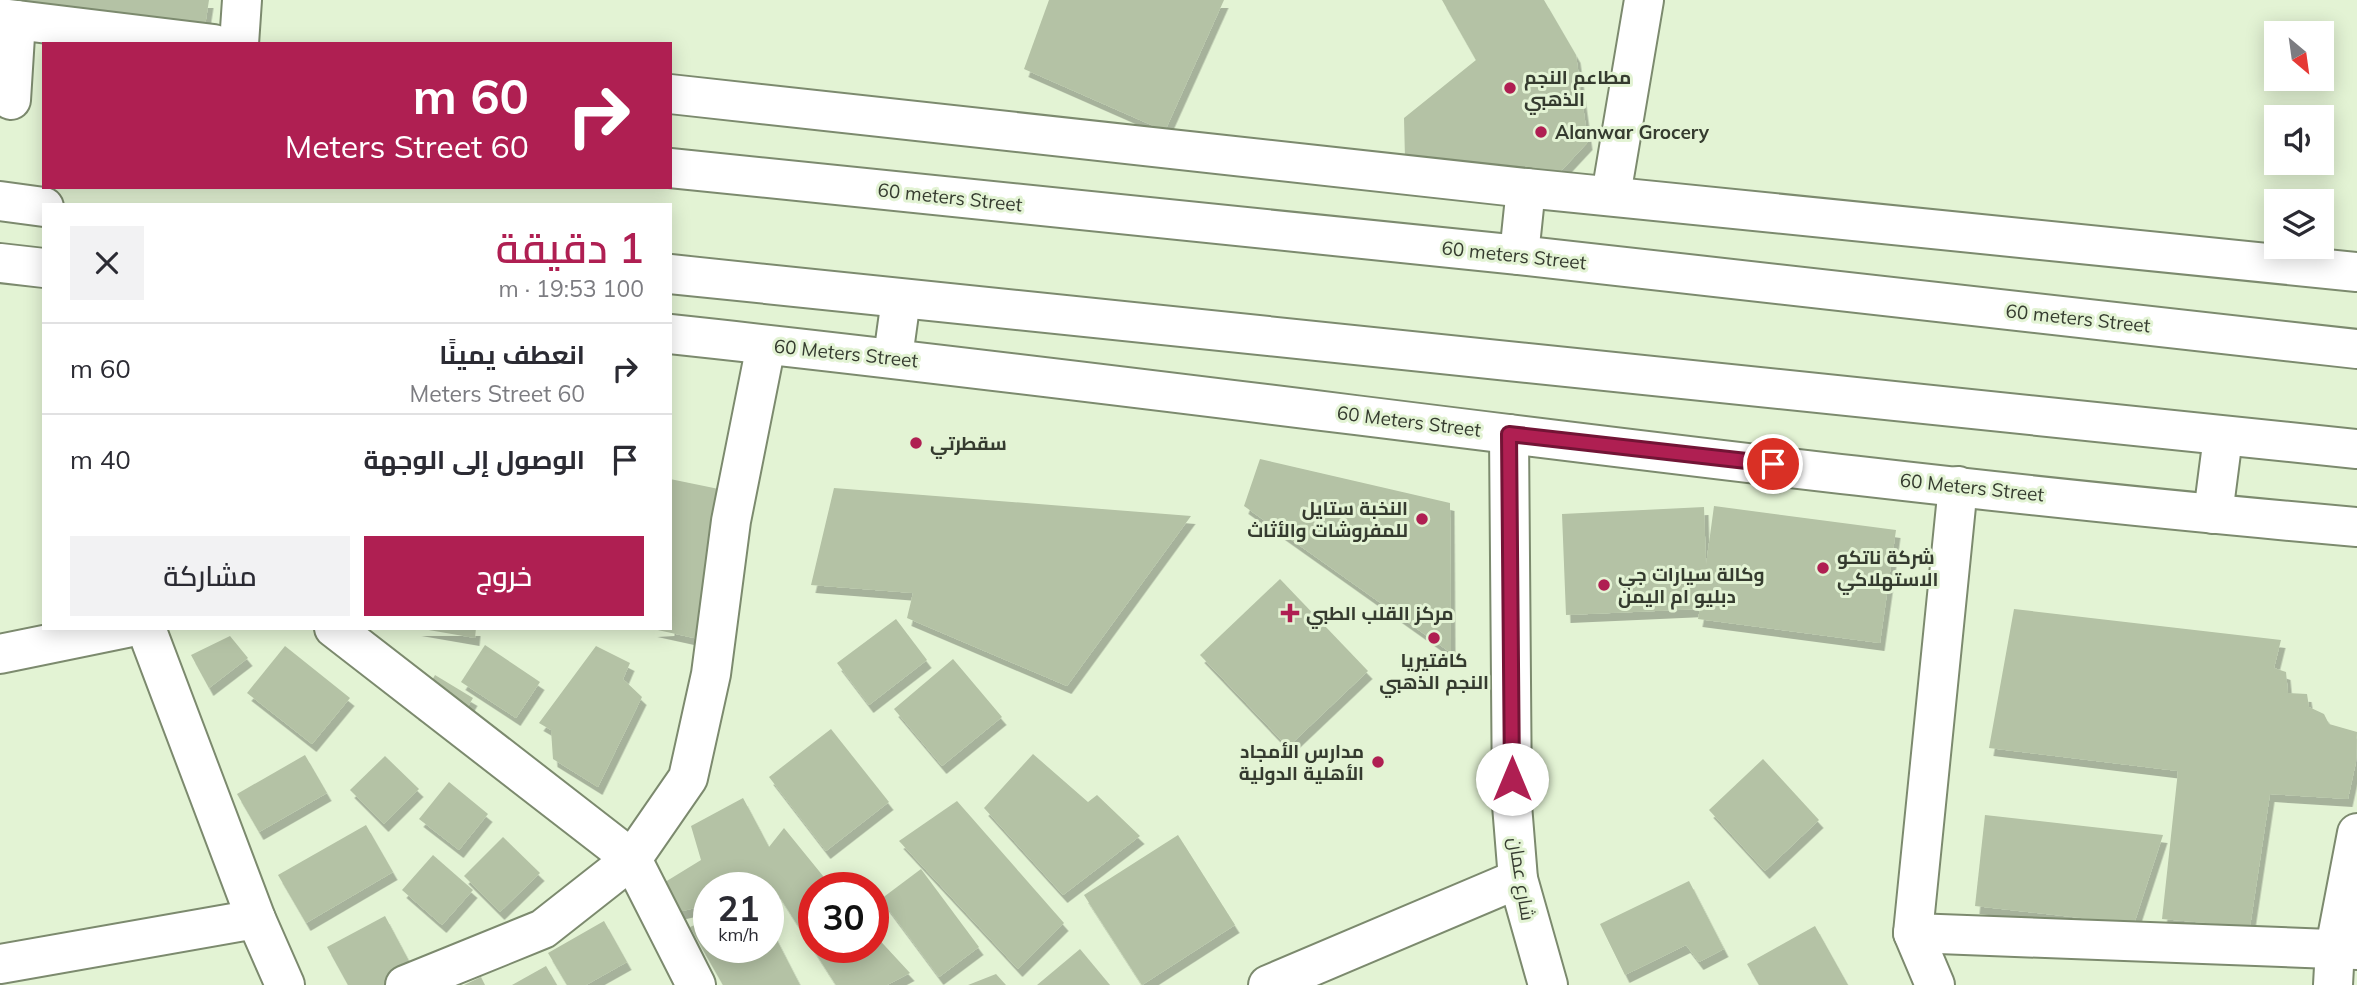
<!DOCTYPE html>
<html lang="ar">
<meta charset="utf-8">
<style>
:root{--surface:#fff;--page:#f2f2f3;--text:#2b2b33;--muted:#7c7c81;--line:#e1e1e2;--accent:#af1f52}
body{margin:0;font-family:Mulish,Cairo,sans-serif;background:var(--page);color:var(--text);direction:rtl;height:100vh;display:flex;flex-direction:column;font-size:26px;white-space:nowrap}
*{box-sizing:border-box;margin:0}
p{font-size:23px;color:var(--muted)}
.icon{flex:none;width:38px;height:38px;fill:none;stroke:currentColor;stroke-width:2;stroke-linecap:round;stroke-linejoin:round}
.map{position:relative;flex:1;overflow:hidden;direction:ltr}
.drawer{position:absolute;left:42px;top:203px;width:630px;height:427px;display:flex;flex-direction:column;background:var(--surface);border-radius:0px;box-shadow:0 4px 18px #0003;direction:rtl}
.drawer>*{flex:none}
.hud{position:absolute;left:42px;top:42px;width:630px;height:147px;border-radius:0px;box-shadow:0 4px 18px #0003;direction:rtl;background:#af1f52;color:#fff;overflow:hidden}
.needle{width:46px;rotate:151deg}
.controls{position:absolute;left:2264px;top:21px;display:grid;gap:14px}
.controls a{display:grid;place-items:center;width:70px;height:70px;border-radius:0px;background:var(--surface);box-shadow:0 4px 18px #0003;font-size:35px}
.speed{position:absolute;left:693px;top:872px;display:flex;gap:14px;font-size:35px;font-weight:700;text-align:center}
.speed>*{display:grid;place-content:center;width:91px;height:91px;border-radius:50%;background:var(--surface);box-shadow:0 4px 18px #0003;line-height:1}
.speed small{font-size:18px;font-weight:400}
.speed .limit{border:10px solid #d22;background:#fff;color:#111}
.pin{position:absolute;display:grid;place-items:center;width:60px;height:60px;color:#fff;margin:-30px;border:4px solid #fff;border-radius:50%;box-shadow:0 2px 7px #0007}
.me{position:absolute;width:77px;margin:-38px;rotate:0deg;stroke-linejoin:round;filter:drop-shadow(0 0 5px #0008)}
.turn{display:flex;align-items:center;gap:24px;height:147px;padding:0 28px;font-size:32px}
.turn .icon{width:91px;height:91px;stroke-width:2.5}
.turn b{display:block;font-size:49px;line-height:60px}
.round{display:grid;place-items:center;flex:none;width:74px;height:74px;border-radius:0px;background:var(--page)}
.overview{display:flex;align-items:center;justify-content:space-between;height:119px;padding:0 28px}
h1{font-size:42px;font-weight:600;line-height:52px;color:var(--accent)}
.primary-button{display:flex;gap:14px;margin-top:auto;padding:14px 28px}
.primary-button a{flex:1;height:80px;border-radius:0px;background:var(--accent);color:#fff;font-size:28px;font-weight:600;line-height:80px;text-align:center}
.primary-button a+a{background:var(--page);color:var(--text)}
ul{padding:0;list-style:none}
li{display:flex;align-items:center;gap:21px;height:91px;padding:0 28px;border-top:2px solid var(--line)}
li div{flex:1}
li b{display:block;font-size:26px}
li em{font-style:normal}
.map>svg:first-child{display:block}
</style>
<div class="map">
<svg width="2357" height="985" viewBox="0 0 2357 985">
<defs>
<filter id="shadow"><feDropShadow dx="4.5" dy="8" stdDeviation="0" flood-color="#0004"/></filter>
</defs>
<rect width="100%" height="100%" fill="#e3f3d4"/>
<!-- building -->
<g fill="#b4c2a5" filter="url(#shadow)">
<path d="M4,0H209L205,26Z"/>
<path d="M1049,0H1224L1165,131L1024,69Z"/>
<path d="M1442,0H1544L1576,55L1588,142L1548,185L1405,159L1404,118L1476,60Z"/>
<path d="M1260,459L1450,503L1451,653L1244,506Z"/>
<path d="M670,479L748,495L717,643L653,629L670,628Z"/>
<path d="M834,488L1191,516L1067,686L907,618L913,593L811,585Z"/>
<path d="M1714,506L1896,530L1880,643L1698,619L1700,609L1566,615L1562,514L1704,507L1706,565Z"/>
<path d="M1280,579L1368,671L1288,747L1200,655Z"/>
<path d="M2014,609L2281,640L2274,668L2286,672L2288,693L2307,694L2309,707L2324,714L2329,724L2357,732L2356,762L2348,799L2270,794L2250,927L2162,919L2178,771L1989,748Z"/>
<path d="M896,619L927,660L869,705L837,663Z"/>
<path d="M417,628H476L475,638Z"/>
<path d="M230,636L248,658L209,688L191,655Z"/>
<path d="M485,645L540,682L516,718L461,682Z"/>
<path d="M285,646L350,698L312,744L247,693Z"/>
<path d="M596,646L630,663L623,679L642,697L598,787L553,759L551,730L539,723Z"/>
<path d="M953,659L1002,717L942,766L894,709Z"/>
<path d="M435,675L473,698L451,735L414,712Z"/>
<path d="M831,729L889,802L826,851L769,777Z"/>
<path d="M1033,754L1088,802L1097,795L1140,836L1063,895L984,808Z"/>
<path d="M305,755L327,793L259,832L237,794Z"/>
<path d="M385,756L419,789L384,824L350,790Z"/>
<path d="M1763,759L1819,820L1765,871L1709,810Z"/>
<path d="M449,782L488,814L459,850L419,819Z"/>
<path d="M743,798L769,847L784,828L832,887H814V947H873V933L910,973L887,985H836L776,891L768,893V887H709V905L673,913L657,887L701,860L691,826Z"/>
<path d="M957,801L1064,923L1018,969L899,841Z"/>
<path d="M1985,815L2163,835L2134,924L1975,906Z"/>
<path d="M366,825L393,872L306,923L278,875Z"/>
<path d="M1178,835L1235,925L1142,985L1084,895Z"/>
<path d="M503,837L540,873L500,912L464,876Z"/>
<path d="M433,855L473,890L442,925L402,890Z"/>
<path d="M921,869L979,947L939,977L881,899Z"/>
<path d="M1689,881L1724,949L1699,962L1686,945L1625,975L1600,924Z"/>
<path d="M385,916L417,976L401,985H348L327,947Z"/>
<path d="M709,919V947H768V923L800,985H723L690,927Z"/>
<path d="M604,921L627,962L586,985H567L548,953Z"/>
<path d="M1815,926L1848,985H1759L1747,964Z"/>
<path d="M1080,949L1110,985H1037Z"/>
<path d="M546,966L557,985H512Z"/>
<path d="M996,974L1006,985H968Z"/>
<path d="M481,977L485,985H464Z"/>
</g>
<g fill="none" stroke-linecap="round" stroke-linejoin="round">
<defs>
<g id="street">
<path d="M239,44L242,0"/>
<path d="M1611,195L1644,0"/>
<path d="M1509,434L1512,805L1518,879L1548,985"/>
<path d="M146,628L256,919L285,985"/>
<path d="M334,628L632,859L696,985"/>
<path d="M0,654L127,628"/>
<path d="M1913,933L2357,950"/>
<path d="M0,964L256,919"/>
<path d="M405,985L543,929L632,859L688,778L711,674L731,521L766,345"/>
<path d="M1268,985L1518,879"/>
<path d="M1935,985L1913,933L1958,486"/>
<path d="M2333,985L2335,948L2357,833"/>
</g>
<g id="primary">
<path d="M0,18L214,44"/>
<path d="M670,94L1526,188L2357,272"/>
<path d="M0,263L44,268"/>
<path d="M670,334C1233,394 1793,478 2357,527"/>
</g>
<g id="highway">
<path d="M11,100L16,20"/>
<path d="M670,168L1519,255L2357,349"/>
<path d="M0,201L44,207"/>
<path d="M1519,255L1526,188"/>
<path d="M670,274L2357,449"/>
<path d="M893,357L901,299"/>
<path d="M2213,514L2223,437"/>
</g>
</defs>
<!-- street casing -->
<use href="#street" stroke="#7c8a6e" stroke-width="42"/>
<!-- primary casing -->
<use href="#primary" stroke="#7c8a6e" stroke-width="42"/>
<!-- highway casing -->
<use href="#highway" stroke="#7c8a6e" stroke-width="42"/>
<!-- street -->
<use href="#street" stroke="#fff" stroke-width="38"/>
<!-- primary -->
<use href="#primary" stroke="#fff" stroke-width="38"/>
<!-- highway -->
<use href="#highway" stroke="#fff" stroke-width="38"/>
</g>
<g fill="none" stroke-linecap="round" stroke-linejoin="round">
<defs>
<path id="route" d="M1512,779L1509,434L1773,464"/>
</defs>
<!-- route casing -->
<use href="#route" stroke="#721435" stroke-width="18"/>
<!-- route -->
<use href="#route" stroke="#af1f52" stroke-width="12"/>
</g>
<!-- markers -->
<g fill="#af1f52" stroke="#e3f3d4" stroke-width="2.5">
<circle cx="1510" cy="88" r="7"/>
<circle cx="1541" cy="132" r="7"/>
<circle cx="916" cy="443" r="7"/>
<circle cx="1422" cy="519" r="7"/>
<circle cx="1823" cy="568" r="7"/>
<circle cx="1604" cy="585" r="7"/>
<path d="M1286.5 602.5h7v7h7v7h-7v7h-7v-7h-7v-7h7z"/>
<circle cx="1434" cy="638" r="7"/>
<circle cx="1378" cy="762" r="7"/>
</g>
<g text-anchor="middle" stroke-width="6" stroke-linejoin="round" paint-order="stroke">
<!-- poi labels -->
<g font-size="19" font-weight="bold" fill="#353b2f" stroke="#e3f3d4" text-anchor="start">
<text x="1524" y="84">مطاعم النجم<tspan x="1524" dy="22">الذهبي</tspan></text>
<text x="1555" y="139">Alanwar Grocery</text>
<text x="930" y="450">سقطرتي</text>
<text x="1408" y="515" text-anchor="end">النخبة ستايل<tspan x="1408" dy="22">للمفروشات والأثاث</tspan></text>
<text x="1837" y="564">شركة ناتكو<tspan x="1837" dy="22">الاستهلاكي</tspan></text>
<text x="1618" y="581">وكالة سيارات جي<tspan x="1618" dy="22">دبليو ام اليمن</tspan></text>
<text x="1306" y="620">مركز القلب الطبي</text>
<text x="1434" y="667" text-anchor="middle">كافتيريا<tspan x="1434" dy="22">النجم الذهبي</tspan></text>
<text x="1364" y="758" text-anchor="end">مدارس الأمجاد<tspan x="1364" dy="22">الأهلية الدولية</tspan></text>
</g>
<!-- street labels -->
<g font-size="19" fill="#353b2f" stroke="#e3f3d4">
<text transform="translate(950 197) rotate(6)" y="7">60 meters Street</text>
<text transform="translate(1514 255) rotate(6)" y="7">60 meters Street</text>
<text transform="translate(2078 318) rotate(6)" y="7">60 meters Street</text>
<text transform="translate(846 353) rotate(6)" y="7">60 Meters Street</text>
<text transform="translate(1409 421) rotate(7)" y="7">60 Meters Street</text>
<text transform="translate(1972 487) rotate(6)" y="7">60 Meters Street</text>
<text transform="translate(1522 879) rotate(81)" y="7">شارع عمان</text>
</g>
</g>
</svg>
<div class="controls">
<a><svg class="needle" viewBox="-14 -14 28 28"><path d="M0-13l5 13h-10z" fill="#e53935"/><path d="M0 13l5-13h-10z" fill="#7c7c81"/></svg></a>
<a><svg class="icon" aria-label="sound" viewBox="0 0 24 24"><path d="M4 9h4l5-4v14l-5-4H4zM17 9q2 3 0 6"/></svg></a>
<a><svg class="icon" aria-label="layers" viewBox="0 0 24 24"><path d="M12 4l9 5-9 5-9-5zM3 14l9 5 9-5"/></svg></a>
</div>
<div class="speed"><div>21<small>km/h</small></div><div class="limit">30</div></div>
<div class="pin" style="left:1773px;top:464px;background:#d93025"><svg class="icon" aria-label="arrive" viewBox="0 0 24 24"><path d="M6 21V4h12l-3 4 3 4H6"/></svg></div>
<svg class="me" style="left:1512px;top:779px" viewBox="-20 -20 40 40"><circle r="19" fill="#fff"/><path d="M0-13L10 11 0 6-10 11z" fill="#af1f52"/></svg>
<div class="hud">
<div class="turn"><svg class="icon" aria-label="right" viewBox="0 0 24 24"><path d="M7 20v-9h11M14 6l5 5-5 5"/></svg><div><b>60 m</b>60 Meters Street</div></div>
</div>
<section class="drawer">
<div class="overview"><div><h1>1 دقيقة</h1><p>100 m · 19:53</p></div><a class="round"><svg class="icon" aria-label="close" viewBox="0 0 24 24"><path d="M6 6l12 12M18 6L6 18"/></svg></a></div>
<ul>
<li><svg class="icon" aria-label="right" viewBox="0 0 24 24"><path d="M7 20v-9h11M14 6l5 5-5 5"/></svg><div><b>انعطف يمينًا</b><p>60 Meters Street</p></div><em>60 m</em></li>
<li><svg class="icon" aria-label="arrive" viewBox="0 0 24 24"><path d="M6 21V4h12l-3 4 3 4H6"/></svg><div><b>الوصول إلى الوجهة</b></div><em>40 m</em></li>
</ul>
<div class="primary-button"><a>خروج</a><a>مشاركة</a></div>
</section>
</div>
